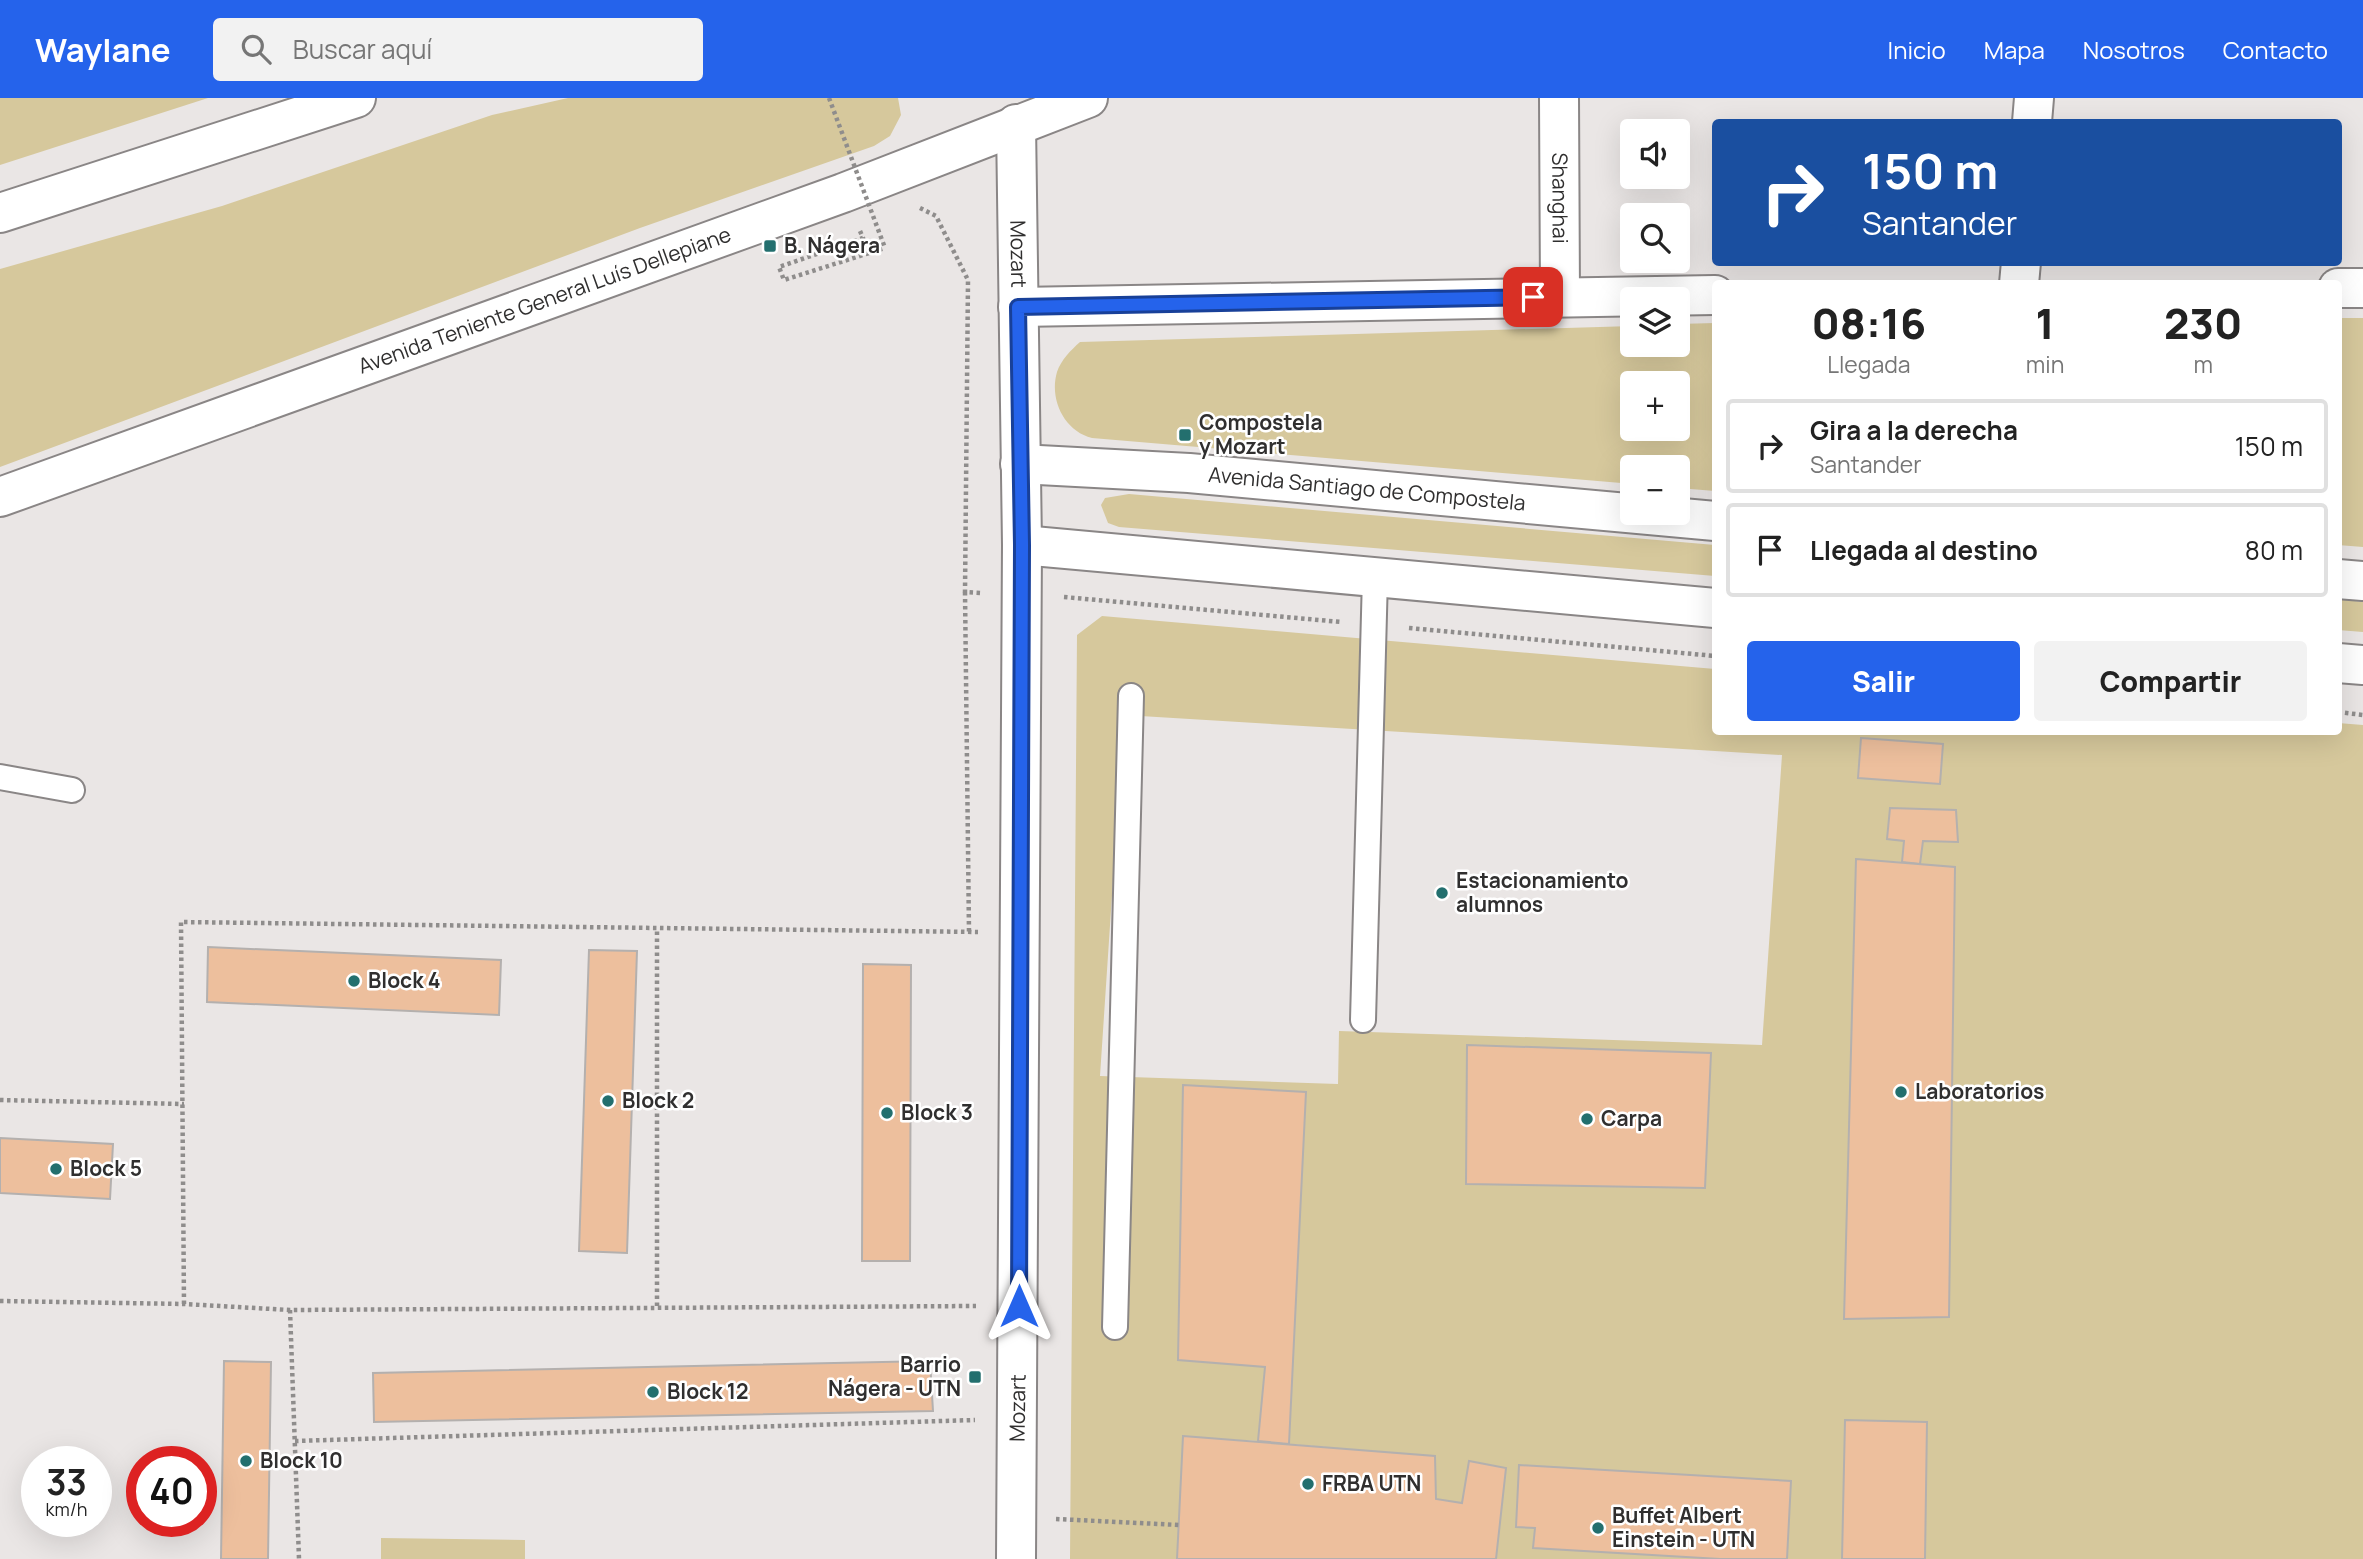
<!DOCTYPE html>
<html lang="es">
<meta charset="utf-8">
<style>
:root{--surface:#fff;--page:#f2f2f2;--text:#222;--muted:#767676;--line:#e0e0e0;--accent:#2563eb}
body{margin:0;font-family:Manrope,sans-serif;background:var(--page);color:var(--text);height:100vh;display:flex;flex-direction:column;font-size:26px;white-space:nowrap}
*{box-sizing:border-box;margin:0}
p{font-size:23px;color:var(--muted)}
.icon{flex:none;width:38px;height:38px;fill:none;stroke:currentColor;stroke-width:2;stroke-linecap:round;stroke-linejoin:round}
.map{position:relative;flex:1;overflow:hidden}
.sheet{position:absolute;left:1712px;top:182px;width:630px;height:455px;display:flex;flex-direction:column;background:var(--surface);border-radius:7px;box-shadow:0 7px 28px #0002}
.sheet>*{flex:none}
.hud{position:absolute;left:1712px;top:21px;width:630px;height:147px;border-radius:7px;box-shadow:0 7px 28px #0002;background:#1a4fa0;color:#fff;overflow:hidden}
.fabs{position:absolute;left:1620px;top:21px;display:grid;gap:14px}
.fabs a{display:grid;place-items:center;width:70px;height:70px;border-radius:7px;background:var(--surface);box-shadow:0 7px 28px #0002;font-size:35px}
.speed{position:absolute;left:21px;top:1348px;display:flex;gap:14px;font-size:35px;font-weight:700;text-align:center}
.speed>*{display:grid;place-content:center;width:91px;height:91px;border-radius:50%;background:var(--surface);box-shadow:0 7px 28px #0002;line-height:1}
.speed small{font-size:18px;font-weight:400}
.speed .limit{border:10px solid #d22;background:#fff;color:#111}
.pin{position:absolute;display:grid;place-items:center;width:60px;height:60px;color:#fff;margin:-30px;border-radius:14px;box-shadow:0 4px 10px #0006}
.me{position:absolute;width:77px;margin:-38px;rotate:0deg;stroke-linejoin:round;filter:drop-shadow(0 0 5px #0008)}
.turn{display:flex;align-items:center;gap:24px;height:147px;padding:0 35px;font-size:32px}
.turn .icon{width:91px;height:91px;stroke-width:2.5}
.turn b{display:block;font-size:49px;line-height:60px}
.eta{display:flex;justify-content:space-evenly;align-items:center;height:119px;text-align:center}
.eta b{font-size:42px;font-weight:800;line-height:49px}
.action{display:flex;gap:14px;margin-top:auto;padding:14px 35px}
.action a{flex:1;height:80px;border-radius:7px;background:var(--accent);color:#fff;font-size:28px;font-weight:800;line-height:80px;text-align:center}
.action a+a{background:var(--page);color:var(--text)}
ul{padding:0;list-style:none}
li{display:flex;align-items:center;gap:21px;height:94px;margin:0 14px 10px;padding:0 21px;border:4px solid var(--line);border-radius:7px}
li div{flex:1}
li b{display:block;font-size:26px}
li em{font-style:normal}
header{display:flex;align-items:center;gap:42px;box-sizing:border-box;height:98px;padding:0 35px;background:var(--accent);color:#fff}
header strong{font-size:33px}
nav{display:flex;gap:38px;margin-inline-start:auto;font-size:24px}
.search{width:490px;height:63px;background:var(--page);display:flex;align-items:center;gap:18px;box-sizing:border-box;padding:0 24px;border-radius:7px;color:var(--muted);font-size:26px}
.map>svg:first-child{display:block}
</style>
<header>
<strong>Waylane</strong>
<div class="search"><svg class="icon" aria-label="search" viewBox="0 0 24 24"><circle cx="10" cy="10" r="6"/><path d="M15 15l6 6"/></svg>Buscar aquí</div>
<nav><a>Inicio</a><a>Mapa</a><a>Nosotros</a><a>Contacto</a></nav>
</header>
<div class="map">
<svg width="2363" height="1461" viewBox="0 0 2363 1461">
<rect width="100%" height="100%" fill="#eae6e5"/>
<!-- green -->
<g fill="#d6c89c" fill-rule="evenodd">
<path d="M0,0H208L0,67Z"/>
<path d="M568,0H898L901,17L890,38L874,48L640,130L0,369V171L222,108L492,17Z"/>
<path d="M2338,220H2363V449L2338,447Z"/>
<path d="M1715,225V393L1678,390V369H1633V386L1092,340C1064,333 1049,301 1057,274C1061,262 1071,252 1080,244L1633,228V247H1678V226ZM1678,285V331H1633V285Z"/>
<path d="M1129,396L1715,447V478L1119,429L1108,425L1101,407L1105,400Z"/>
<path d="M2338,501L2363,504V534L2338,532Z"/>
<path d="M1102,518L1715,571V634H2338V625L2363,627V1461H1925L1927,1324L1846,1322L1842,1461H1787L1791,1383L1535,1430L1534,1450L1720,1461H1496L1505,1370L1462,1405L1436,1401L1435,1358L1289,1346L1306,994L1183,987L1178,1261L1265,1269L1258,1343L1183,1339L1177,1461H1070L1077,537ZM1124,617L1782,657L1762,947L1339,933L1338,986L1100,978ZM1861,640L1943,646L1940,685L1858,680ZM1890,710L1923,743L1920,766L1955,769L1949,1219L1844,1221L1856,762L1902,764L1904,743L1887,740ZM1467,947L1711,955L1704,1090L1466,1086Z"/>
<path d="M381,1440L525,1442V1461H381Z"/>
</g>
<!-- building -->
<g fill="#edbf9d" stroke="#b4b0ae" stroke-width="2">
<path d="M1861,640L1943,646L1940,686L1858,680Z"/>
<path d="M1890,710L1956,712L1958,744L1923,743L1920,766L1902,764L1904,743L1887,741Z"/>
<path d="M1856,761L1955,769L1949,1219L1844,1221Z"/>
<path d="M208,849L501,862L499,917L207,904Z"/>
<path d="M589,852L637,853L627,1155L579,1153Z"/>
<path d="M863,866L911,867L910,1163H862Z"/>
<path d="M1467,947L1711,955L1705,1090L1466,1086Z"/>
<path d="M1183,987L1306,994L1289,1346L1258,1343L1265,1269L1178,1262Z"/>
<path d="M0,1040L113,1046L110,1101L0,1095Z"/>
<path d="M224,1263L271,1264L268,1461H221Z"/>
<path d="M930,1263L933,1313L374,1324L373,1275Z"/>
<path d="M1845,1322L1927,1324L1925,1461H1842Z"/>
<path d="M1183,1338L1435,1358L1436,1401L1462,1405L1469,1363L1506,1370L1496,1461H1177Z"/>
<path d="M1519,1367L1791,1383L1787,1461H1720L1533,1450L1535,1430L1516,1429Z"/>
</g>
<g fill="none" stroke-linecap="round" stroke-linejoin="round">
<defs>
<g id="service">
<path d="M0,679L72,692"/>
<path d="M1363,922L1375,479"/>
<path d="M1115,1229L1131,598"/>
</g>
<g id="minor">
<path id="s1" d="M1559,0L1560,198"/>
<path d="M2032,24L2034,0"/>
<path d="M2019,186L2021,164"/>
<path d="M2338,190H2363"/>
<path d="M1018,209L1715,197"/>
</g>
<g id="tertiary">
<path id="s2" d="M1016,26L1022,447L1016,1461"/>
<path id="s3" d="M1020,366L1189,375L1715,423"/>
<path id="s4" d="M0,399L843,95L1088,0"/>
<path d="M1022,447L1715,510"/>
<path d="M2338,481L2363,483"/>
<path d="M2338,565L2363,567"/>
</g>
<path id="motorway" d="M0,115L356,0"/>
</defs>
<!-- service casing -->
<use href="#service" stroke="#8a8686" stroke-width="28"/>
<!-- minor casing -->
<use href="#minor" stroke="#8a8686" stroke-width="42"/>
<!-- tertiary casing -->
<use href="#tertiary" stroke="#8a8686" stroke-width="42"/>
<!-- motorway casing -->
<use href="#motorway" stroke="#8a8686" stroke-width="42"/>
<!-- path -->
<g stroke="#8f8d8c" stroke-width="4.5" stroke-dasharray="3.5 3.5" stroke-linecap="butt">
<path d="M920,110L936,118L968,182L965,494L982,495"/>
<path d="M860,133L863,140L779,169L784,182L885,150"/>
<path d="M965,494L969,834"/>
<path d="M1064,499L1341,524"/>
<path d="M1409,530L1715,558"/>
<path d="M2338,614L2363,617"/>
<path d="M0,1002L184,1006"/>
<path d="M0,1203L184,1206L290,1212L976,1208"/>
<path d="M184,1206L181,824L978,834"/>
<path d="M657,1208V830"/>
<path d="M290,1212L299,1461"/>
<path d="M295,1343L975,1322"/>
<path d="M1056,1421L1179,1427"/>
</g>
<!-- service -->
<use href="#service" stroke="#fff" stroke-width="24"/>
<!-- minor -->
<use href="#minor" stroke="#fff" stroke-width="38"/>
<!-- tertiary -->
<use href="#tertiary" stroke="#fff" stroke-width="38"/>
<!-- motorway -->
<use href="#motorway" stroke="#fff" stroke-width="38"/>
<!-- path-bridge -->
<path stroke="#8f8d8c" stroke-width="4.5" stroke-dasharray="3.5 3.5" stroke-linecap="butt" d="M829,0L885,150"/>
</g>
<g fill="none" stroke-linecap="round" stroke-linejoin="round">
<defs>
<path id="route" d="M1019,1208L1022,447L1018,209L1533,199"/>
</defs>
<!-- route casing -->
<use href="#route" stroke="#184099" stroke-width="18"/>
<!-- route -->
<use href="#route" stroke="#2563eb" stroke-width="12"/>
</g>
<!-- markers -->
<g fill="#236f6e" stroke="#fff" stroke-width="2.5">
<rect x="763" y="141" width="14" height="14" rx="3.5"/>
<rect x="1178" y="330" width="14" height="14" rx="3.5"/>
<circle cx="1442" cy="795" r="7"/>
<circle cx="354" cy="883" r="7"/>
<circle cx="1901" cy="994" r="7"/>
<circle cx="608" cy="1003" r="7"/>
<circle cx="887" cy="1015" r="7"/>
<circle cx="1587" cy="1021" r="7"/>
<circle cx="56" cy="1071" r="7"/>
<rect x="968" y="1272" width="14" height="14" rx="3.5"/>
<circle cx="653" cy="1294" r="7"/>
<circle cx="246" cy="1363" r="7"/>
<circle cx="1308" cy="1386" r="7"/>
<circle cx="1598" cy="1430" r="7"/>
</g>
<g text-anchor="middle" stroke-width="5" stroke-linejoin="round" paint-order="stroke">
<!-- street labels -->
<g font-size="21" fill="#302f2f" stroke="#fff">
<text dy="7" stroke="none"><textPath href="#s1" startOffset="100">Shanghai</textPath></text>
<text dy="7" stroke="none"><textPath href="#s2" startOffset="130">Mozart</textPath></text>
<text dy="7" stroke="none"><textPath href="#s4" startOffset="579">Avenida Teniente General Luís Dellepiane</textPath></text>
<text dy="7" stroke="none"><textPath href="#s3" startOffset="348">Avenida Santiago de Compostela</textPath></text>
<text transform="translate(1018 1310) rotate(-89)" y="7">Mozart</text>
</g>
<!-- poi labels -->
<g font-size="21" font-weight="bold" fill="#302f2f" stroke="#fff" text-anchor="start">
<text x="784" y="155">B. Nágera</text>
<text x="1199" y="332">Compostela<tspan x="1199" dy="24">y Mozart</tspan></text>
<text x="1456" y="790">Estacionamiento<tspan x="1456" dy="24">alumnos</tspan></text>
<text x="368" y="890">Block 4</text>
<text x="1915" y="1001">Laboratorios</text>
<text x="622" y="1010">Block 2</text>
<text x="901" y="1022">Block 3</text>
<text x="1601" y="1028">Carpa</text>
<text x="70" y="1078">Block 5</text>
<text x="961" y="1274" text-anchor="end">Barrio<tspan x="961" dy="24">Nágera - UTN</tspan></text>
<text x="667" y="1301">Block 12</text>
<text x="260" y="1370">Block 10</text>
<text x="1322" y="1393">FRBA UTN</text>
<text x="1612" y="1425">Buffet Albert<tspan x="1612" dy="24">Einstein - UTN</tspan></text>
</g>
</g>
</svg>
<div class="fabs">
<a><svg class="icon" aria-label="sound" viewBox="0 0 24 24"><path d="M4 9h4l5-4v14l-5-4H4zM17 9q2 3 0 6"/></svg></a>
<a><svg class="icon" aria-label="search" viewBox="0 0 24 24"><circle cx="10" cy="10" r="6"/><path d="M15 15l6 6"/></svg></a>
<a><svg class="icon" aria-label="layers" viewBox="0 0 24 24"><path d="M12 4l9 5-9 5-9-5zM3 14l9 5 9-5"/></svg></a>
<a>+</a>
<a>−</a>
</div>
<div class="speed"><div>33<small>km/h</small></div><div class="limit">40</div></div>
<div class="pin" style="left:1533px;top:199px;background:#d93025"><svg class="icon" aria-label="arrive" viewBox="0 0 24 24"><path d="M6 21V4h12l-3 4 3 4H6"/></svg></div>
<svg class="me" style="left:1019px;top:1208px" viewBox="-20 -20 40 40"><path d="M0-17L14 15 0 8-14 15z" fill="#2563eb" stroke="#fff" stroke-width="4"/></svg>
<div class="hud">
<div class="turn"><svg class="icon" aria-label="right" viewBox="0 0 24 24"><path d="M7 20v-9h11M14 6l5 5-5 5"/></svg><div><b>150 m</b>Santander</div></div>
</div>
<section class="sheet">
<div class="eta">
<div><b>08:16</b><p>Llegada</p></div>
<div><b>1</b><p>min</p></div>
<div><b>230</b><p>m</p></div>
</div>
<ul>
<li><svg class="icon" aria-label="right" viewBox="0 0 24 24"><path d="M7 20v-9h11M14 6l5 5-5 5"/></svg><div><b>Gira a la derecha</b><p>Santander</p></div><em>150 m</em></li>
<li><svg class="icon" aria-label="arrive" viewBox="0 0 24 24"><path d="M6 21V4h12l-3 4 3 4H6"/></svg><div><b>Llegada al destino</b></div><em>80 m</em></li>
</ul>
<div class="action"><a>Salir</a><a>Compartir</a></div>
</section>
</div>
